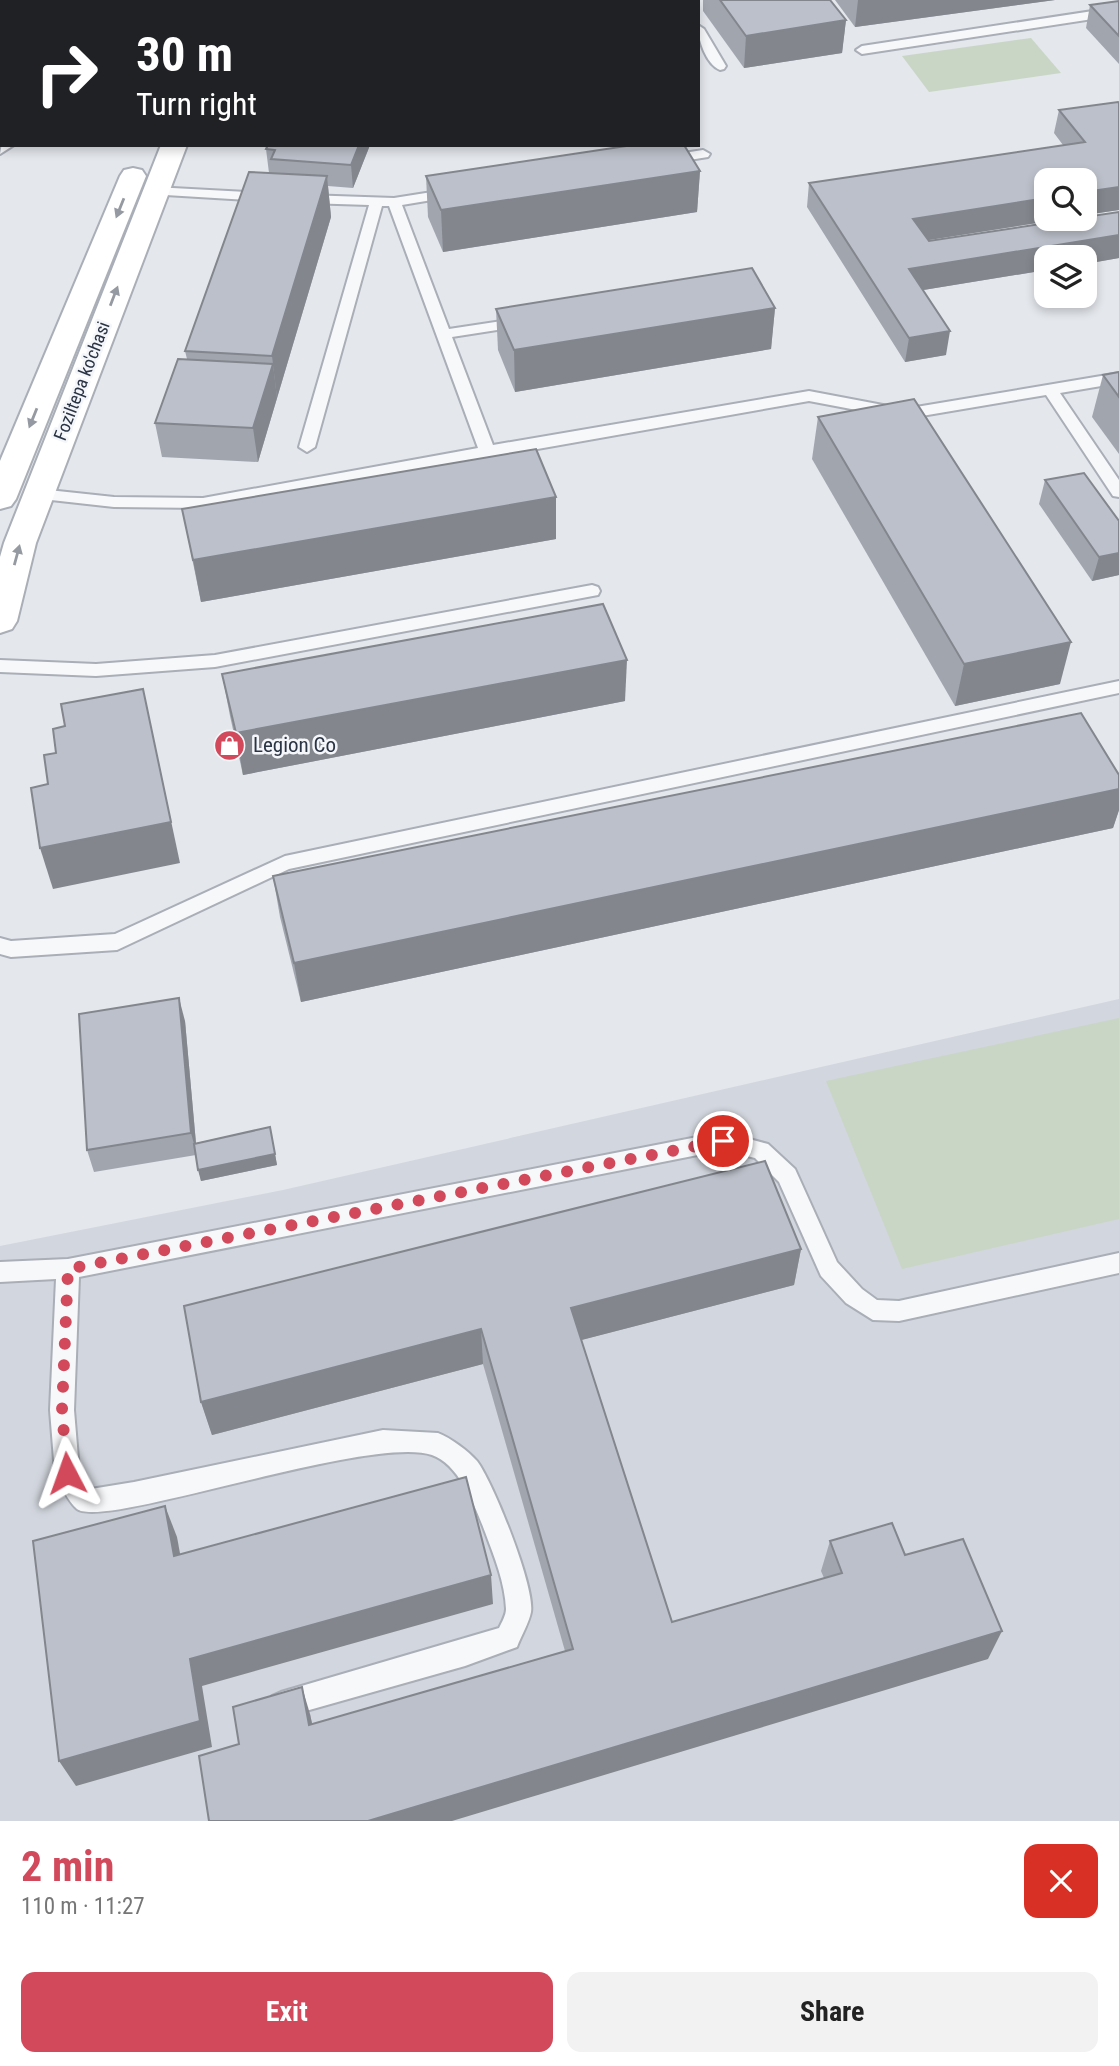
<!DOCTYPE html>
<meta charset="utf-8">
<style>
:root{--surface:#fff;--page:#f2f2f2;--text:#222;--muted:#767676;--accent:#d1495b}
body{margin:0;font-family:"Roboto Condensed",sans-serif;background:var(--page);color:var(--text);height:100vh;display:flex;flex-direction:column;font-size:26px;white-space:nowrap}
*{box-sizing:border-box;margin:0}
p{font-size:23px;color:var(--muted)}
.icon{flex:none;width:38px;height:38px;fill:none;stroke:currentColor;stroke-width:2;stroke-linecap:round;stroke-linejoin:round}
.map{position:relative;height:1821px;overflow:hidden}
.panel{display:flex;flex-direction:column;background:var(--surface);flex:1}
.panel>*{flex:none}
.banner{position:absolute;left:0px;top:0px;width:700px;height:147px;box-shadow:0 4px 10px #0003;background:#202124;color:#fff;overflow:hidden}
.controls{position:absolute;left:1034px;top:168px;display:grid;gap:14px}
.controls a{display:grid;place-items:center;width:63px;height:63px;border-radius:14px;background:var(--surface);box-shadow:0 4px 10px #0003;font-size:35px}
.pin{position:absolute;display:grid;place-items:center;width:60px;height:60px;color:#fff;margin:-30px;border:4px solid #fff;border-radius:50%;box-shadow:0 2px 7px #0007}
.me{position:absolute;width:77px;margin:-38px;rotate:356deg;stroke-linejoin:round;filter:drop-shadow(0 0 5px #0008)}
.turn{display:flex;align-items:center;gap:24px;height:147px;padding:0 21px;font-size:32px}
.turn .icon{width:91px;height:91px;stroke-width:2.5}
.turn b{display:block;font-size:49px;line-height:60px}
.round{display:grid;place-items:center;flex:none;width:74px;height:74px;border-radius:14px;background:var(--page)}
.summary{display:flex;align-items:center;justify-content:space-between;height:119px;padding:0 21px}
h1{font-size:42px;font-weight:700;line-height:52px;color:var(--accent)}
.action{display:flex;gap:14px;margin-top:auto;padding:14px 21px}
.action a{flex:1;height:80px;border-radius:14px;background:var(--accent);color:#fff;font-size:28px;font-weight:700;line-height:80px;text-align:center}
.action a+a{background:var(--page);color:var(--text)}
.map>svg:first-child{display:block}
</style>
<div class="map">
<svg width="1119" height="1821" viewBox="0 0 1119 1821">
<rect width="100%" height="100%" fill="#e4e7ec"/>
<!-- built -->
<path fill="#d2d6de" d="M1119,999V1821H0V1246L283,1190Z"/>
<!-- green -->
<g fill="#c9d6c5">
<path d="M1031,38L1061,73L929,92L902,56Z"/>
<path d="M1119,1018V1219L902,1269L826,1081Z"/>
</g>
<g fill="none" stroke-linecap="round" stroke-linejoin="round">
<defs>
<g id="service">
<path d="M437,0H449L436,2Z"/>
<path d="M675,0H687L688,2H676Z"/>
<path d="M1119,7V15L862,54L856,50L862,46Z"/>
<path d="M698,25L704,29L726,66L724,69L720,70C706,64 698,40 698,25Z"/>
<path d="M2,143V145H14L0,154Z"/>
<path d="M703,150L710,154L708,157L664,164L657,160L664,156Z"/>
<path d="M154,187L265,193L272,197L265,201L149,194L147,191Z"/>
<path d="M451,189L458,193L456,196L402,205L449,329L522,318L529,322L522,326L452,337L493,445L809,391L904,409L1119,373V383L1060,393L1119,480V497L1113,496L1046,395L904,419L809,401L203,508L114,507L33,498L31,494L39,489L114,497L203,498L478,448L389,206H382L315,447L307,452L299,447L369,205L306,203L299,199L306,195L394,198Z"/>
<path d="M592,585L598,587L600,591L598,595L215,667L96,676L0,672V660L96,664L215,655Z"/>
<path d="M1119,681V693L289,869L117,950L11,957L0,954V938L11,941L115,934L285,856Z"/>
<path d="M723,1132L768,1144L795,1169L837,1262L862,1289L877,1300L899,1301L1119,1253V1273L899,1321L873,1320L846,1303L821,1276L779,1182L755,1158L723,1150L79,1277L74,1410L79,1470L91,1489L134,1482L383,1430L438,1433C451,1438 468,1451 477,1461C493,1482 535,1587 531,1612C529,1623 521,1636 517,1647L465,1666L281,1718L272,1714L268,1705L272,1696L281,1692L499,1628C502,1622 506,1615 506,1609C505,1583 494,1556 485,1532C476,1508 459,1464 432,1455C370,1434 103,1530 77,1509C68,1502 60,1483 55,1473L50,1410L56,1279L0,1282V1262L68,1259Z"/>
</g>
<g id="secondary">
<path d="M211,0H235L210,2Z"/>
<path d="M161,145H187L36,543L17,621L12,629L0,633V557L4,543Z"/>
<path d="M133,168L142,170L146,176L16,499L11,506L0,509V461L120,176L124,170Z"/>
</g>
</defs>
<!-- service casing -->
<use href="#service" stroke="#a9aeb7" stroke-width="4"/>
<!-- secondary casing -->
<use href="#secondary" stroke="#a9aeb7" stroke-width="4"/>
<!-- service -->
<use href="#service" fill="#f7f8fa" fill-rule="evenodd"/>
<!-- secondary -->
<use href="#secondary" fill="#fff" fill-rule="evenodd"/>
</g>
<!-- wall -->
<g fill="#a1a5ae">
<path d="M0,0H97L96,2H2V137L0,138Z"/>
<path d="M703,0H830L846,20L842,53L744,68L703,11Z"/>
<path d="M835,0H1055L855,27Z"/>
<path d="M1119,1V64L1086,28L1090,5Z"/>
<path d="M1118,102L1119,210L1085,215V180L1046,219H1062L928,240L929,241L1119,212V258L1085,264V257L1046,270L923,290L946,355L905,362L807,207L809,183L1063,145L1054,133L1059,110Z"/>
<path d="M370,145L353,188L328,186L331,217L258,462L162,457L155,423L187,359L185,351L269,173L266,149Z"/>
<path d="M700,171L697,212L443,252L428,217L426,176Z"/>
<path d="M775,308L771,349L515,392L498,350L496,309Z"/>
<path d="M1119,372V454L1092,417L1103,375Z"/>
<path d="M818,417L1060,684L955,706L812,459Z"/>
<path d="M1045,480L1119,521V575L1092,581L1039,504Z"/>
<path d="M182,509L556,539L201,602Z"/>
<path d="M222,674L625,701L243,775L230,716Z"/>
<path d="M1119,775V810L1113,828L301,1002L280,917L273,876Z"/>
<path d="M185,1021L196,1143L270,1127L277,1165L201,1181L196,1155L94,1172L87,1150Z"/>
<path d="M801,1249L794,1285L581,1340L672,1622L824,1578L821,1571L830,1541L905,1555L988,1659L239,1744L310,1714L312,1724L565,1651L483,1364L212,1435L201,1402Z"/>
</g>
<!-- shaded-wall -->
<g fill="#83868d">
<path d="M64,0H97L96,2H62Z"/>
<path d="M387,0H416L415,2H386Z"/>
<path d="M858,0H1055L855,27Z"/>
<path d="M846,20L842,53L744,68L746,36Z"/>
<path d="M2,99V137L0,138V100Z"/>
<path d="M359,145H370L353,188L351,165Z"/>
<path d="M700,171L697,212L443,252L441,210Z"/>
<path d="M327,176L331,217L277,398L272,356Z"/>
<path d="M1119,187V210L1085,215V192Z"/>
<path d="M1046,198V219H1062L910,243L913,219Z"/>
<path d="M1119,235V258L1085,264V257H1046V270L905,293L909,269Z"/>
<path d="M775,308L771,349L515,392L514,350Z"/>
<path d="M950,331L946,355L905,362L909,338Z"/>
<path d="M273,364L277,398L258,462L253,428Z"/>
<path d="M556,497V539L201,602L193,560Z"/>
<path d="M1119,553V575L1092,581L1099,557Z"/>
<path d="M1071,642L1060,684L955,706L964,664Z"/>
<path d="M627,660L625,701L243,775L236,733Z"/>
<path d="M143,689L180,863L53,889L40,848Z"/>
<path d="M1119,789V810L1113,828L301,1002L294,963Z"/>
<path d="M179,998L185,1021L197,1155L191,1133Z"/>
<path d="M275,1154L277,1165L201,1181L198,1170Z"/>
<path d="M801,1249L794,1285L570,1343L571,1308Z"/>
<path d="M481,1329L483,1364L212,1435L201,1402Z"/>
<path d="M165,1506L177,1537L186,1586L174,1556Z"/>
<path d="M491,1575L493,1604L202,1686L212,1747L76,1786L59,1761L190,1659Z"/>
<path d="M1002,1631L988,1659L452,1821H368Z"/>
<path d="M302,1687L310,1714L318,1751L309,1725Z"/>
</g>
<!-- building -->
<g fill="#bbc0ca" stroke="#83868d" stroke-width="2">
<path d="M0,0H64L62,2L19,1L18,2H2V19L0,20Z"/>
<path d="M324,0H387L386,2H323Z"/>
<path d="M720,0H830L846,20L746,36Z"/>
<path d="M1119,1V36L1090,5Z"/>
<path d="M2,48V93H0V50Z"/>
<path d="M1118,102L1119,103V187L1085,192V180H1046V198L913,219L929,241L1073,219H1085V217L1119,212V235L909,269L950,331L909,338L809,183L1085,142L1059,110Z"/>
<path d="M268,145H359L351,165L271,159L275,150L266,149Z"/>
<path d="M633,145H684L700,171L441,210L426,176Z"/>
<path d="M249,172L327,176L272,356L185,351Z"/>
<path d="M752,268L775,308L514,350L496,309Z"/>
<path d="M178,359L273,364L253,428L155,423Z"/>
<path d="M1119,372V397L1103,375Z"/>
<path d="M914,399L1071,642L964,664L818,417Z"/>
<path d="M536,449L556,497L193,560L182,509Z"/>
<path d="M1084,473L1119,521V553L1099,557L1045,480Z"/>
<path d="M603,604L627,660L236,733L222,674Z"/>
<path d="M143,689L171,822L40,848L31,788L48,784L44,755L56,753L53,729L65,726L61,704Z"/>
<path d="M1081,713L1119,775V789L294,963L273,876Z"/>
<path d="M179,998L191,1133L87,1150L79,1014Z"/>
<path d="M270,1127L275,1154L198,1170L194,1144Z"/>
<path d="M765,1161L801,1249L571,1308L672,1622L842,1573L830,1541L892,1523L905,1555L963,1539L1002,1631L368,1821H209L199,1756L239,1744L233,1707L302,1687L309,1725L573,1649L481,1329L201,1402L184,1306Z"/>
<path d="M466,1477L491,1575L190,1659L200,1721L59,1761L33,1541L165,1506L174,1556Z"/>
</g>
<!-- one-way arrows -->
<defs><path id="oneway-solid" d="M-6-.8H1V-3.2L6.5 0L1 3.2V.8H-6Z" transform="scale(1.75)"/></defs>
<g fill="#959aa2">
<use href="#oneway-solid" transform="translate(120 208) rotate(112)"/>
<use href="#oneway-solid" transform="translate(114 296) rotate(-69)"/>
<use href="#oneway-solid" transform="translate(33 418) rotate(112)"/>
<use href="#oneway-solid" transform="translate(17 555) rotate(-75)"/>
</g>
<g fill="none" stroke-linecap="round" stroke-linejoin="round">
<!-- route -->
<path stroke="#d1495b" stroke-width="12" stroke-dasharray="0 21.6" d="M67,1473L62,1410L68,1269L723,1141"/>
</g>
<!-- icons -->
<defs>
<symbol id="shop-disc" viewBox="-11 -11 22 22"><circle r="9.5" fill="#d1495b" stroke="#f4f6f9"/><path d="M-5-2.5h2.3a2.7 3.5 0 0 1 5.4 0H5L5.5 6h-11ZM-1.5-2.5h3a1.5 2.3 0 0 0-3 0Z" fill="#fff"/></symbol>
</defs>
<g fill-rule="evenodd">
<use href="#shop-disc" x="212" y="728" width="35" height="35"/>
</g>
<g text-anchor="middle" stroke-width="5" stroke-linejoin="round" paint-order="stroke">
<!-- far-street labels -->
<g font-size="18" fill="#2b3445" stroke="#f4f6f9">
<text transform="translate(82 381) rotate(-69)" y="6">Foziltepa ko'chasi</text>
</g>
<!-- poi labels -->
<g font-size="21" fill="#2b3445" stroke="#f4f6f9" text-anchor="start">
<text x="253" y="752">Legion Co</text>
</g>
</g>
</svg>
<div class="controls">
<a><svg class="icon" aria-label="search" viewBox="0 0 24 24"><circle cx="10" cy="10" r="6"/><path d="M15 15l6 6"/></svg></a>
<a><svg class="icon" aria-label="layers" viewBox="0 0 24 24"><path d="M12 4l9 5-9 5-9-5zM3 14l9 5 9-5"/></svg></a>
</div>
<div class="pin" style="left:723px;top:1141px;background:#d93025"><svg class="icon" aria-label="arrive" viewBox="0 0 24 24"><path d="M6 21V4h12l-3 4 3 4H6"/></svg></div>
<svg class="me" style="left:67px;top:1473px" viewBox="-20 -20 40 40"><path d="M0-17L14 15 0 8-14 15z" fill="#d1495b" stroke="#fff" stroke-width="4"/></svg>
<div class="banner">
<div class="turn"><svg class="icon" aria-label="right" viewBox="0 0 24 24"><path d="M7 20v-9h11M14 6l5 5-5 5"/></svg><div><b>30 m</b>Turn right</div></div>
</div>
</div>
<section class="panel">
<div class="summary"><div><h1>2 min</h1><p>110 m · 11:27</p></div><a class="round" style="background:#d93025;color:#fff"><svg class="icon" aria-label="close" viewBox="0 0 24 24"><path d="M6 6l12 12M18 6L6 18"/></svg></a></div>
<div class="action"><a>Exit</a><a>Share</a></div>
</section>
